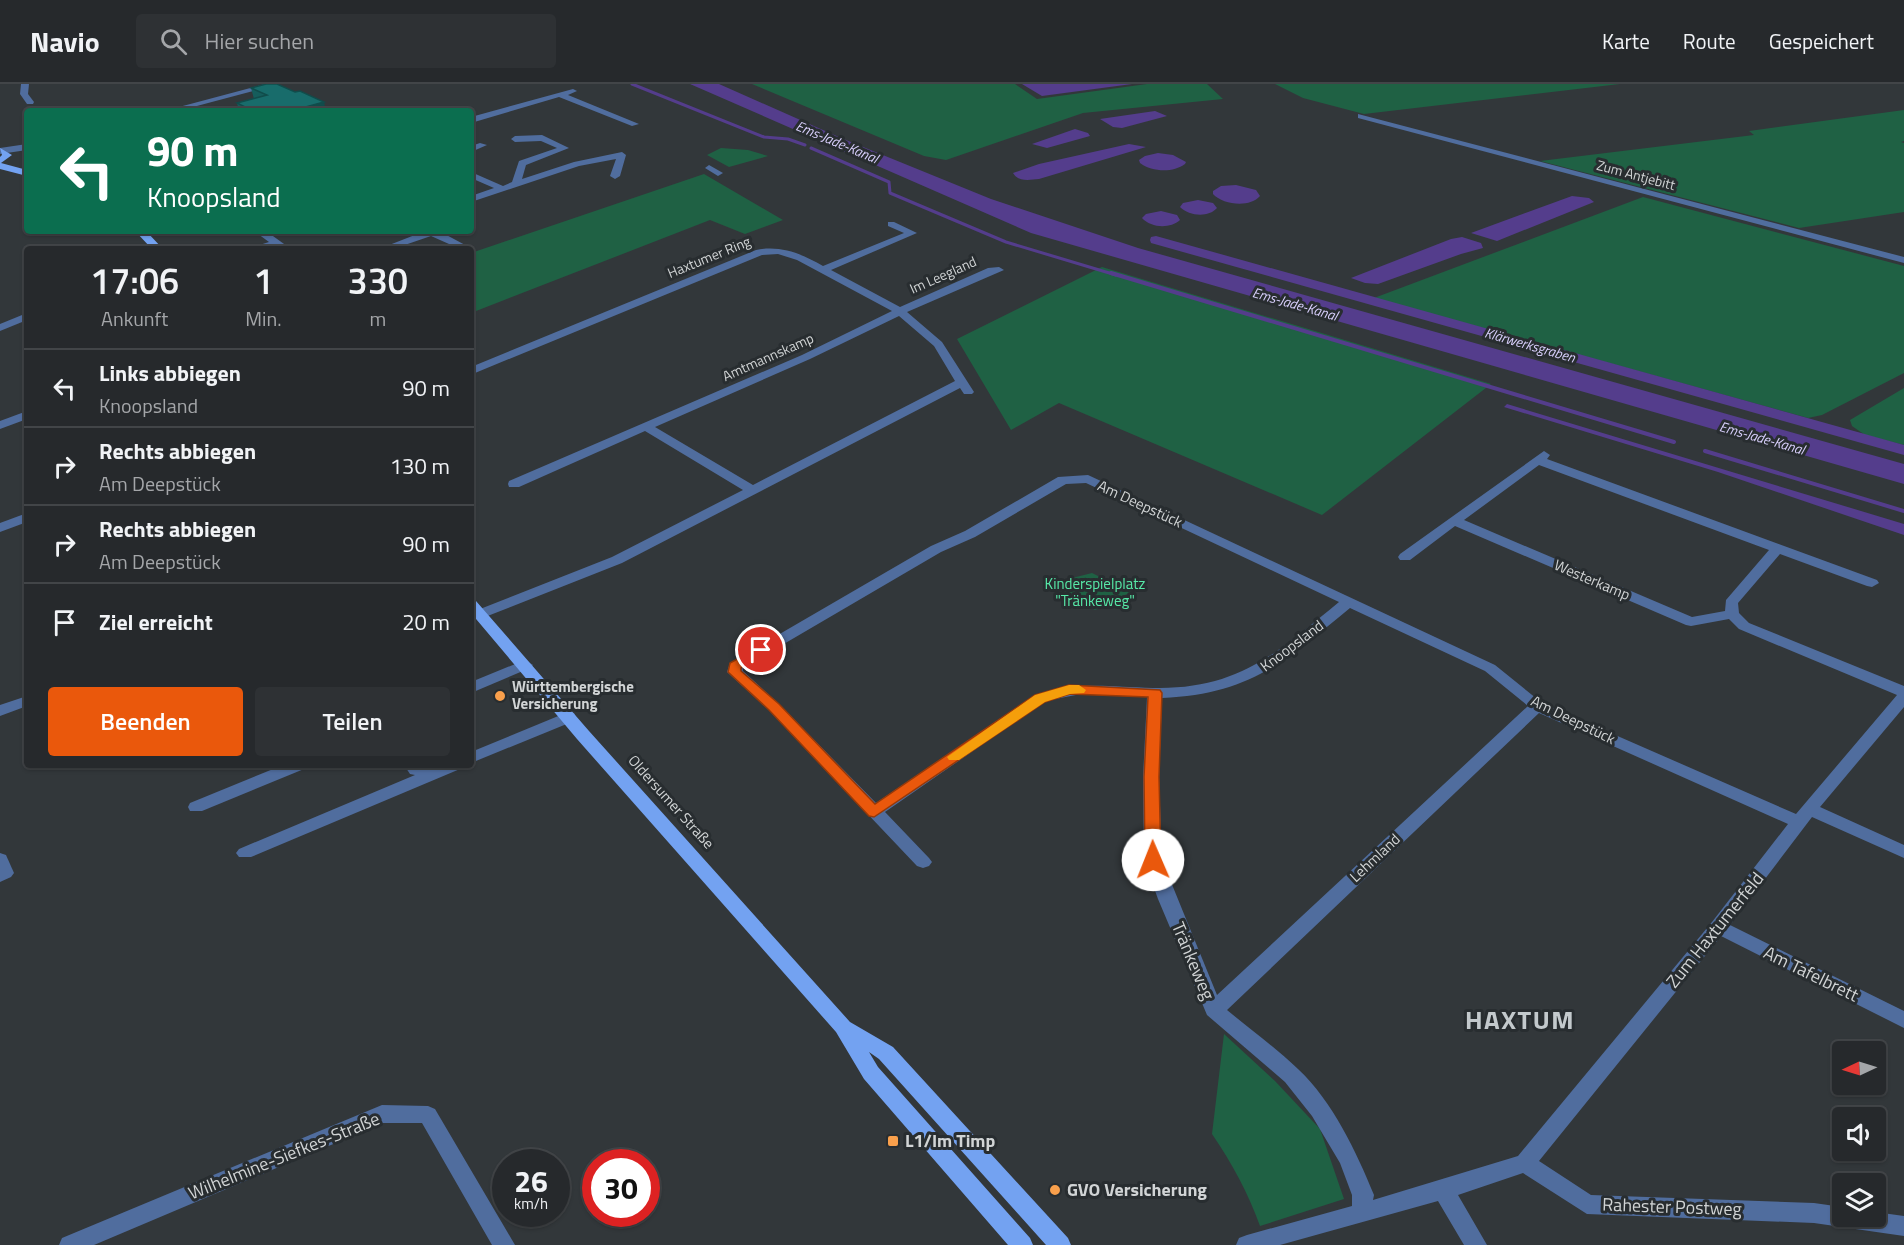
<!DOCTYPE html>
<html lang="de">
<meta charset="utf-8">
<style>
:root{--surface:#26292c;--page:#2e3134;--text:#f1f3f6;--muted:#a4a6a9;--line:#424548;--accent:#ea580c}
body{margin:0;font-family:"Titillium Web",sans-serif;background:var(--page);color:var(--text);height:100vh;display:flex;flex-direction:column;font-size:22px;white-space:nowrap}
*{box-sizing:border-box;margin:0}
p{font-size:20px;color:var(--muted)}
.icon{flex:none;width:33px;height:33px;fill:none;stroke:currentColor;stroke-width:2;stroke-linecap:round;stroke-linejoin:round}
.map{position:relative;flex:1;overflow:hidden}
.sheet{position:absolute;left:24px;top:162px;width:450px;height:522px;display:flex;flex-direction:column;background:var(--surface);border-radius:6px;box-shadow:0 2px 4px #0004,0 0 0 2px var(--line)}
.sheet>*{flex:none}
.guide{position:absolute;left:24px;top:24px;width:450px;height:126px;border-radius:6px;box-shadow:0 2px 4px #0004,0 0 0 2px var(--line);background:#0b6e4f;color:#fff;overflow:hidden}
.needle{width:39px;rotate:266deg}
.tools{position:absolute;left:1832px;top:957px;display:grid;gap:12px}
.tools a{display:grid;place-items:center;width:54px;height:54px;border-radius:6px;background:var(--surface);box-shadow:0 2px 4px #0004,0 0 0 2px var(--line);font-size:30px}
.speed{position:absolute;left:492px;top:1065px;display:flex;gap:12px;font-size:30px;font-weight:700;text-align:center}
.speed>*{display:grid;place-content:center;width:78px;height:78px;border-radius:50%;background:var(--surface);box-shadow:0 2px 4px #0004,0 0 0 2px var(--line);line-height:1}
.speed small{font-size:15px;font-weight:400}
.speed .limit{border:9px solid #d22;background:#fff;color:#111}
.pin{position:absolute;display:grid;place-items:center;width:51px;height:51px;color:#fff;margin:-26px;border:3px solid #fff;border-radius:50%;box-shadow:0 2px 6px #0007}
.me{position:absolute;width:66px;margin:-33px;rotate:359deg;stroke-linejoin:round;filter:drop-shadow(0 0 4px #0008)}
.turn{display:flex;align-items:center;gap:21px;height:126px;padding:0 24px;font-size:27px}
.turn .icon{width:78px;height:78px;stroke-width:2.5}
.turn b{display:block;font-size:42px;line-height:51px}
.eta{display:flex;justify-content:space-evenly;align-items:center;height:102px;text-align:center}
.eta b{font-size:36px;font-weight:600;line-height:42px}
.action{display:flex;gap:12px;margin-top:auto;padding:12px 24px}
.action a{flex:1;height:69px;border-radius:6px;background:var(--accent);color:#fff;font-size:24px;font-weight:600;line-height:69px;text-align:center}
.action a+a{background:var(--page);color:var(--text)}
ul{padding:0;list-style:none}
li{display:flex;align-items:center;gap:18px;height:78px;padding:0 24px;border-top:2px solid var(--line)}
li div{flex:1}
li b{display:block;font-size:22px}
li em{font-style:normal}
header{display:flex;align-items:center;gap:36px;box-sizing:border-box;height:84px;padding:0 30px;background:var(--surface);border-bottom:2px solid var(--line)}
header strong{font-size:28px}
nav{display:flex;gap:33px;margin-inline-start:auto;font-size:21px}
.search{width:420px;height:54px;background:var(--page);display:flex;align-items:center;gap:15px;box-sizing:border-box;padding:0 21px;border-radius:6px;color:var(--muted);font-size:22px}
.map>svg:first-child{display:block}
</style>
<header>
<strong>Navio</strong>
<div class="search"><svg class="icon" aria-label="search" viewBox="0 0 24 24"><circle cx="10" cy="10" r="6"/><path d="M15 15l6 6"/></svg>Hier suchen</div>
<nav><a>Karte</a><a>Route</a><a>Gespeichert</a></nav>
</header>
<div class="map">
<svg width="1904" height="1161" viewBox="0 0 1904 1161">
<rect width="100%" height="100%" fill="#32373a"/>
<!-- green -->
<g fill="#1f6144">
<path d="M752,0H1015L1037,15L1147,0H1207L1223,15L1083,29L946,76L924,72Z"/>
<path d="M1275,0H1620L1364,30L1303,14Z"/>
<path d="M1904,26V57L1901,58L1904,59V128L1799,144L1540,77L1754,51L1749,47Z"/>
<path d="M721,64L748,66L768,72L729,83L707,71Z"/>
<path d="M704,90L783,136L745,150L710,136L471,229V169Z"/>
<path d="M1643,113L1904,182V289L1822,331L1808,334L1374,214Z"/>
<path d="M1102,183L1491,300L1322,431L1059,319L1011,346L957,255Z"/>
<path d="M1904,304V361L1865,351L1852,342L1850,336Z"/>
<path d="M1092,489L1108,497L1118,495L1131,508L1095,526L1048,500Z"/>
<path d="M1224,950L1275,997L1320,1045L1344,1115L1260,1142C1248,1109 1232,1079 1212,1050Z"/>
</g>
<!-- water -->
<g fill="#543d8c">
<path d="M690,0H719L841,54L991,115L1138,164L1904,380V400L1031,149Z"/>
<path d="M1022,0H1132L1042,12Z"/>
<path d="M1155,27L1167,32L1122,44L1113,43L1100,35Z"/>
<path d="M1075,45L1088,49L1090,52L1047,64L1032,60Z"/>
<path d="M1129,60L1146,63L1039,95C1029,96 1018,98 1013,89L1039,80Z"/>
<path d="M1158,69L1173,71L1186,78L1185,80C1173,89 1152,88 1140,79L1139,76L1145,72Z"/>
<path d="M1236,101L1256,106L1260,112C1250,124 1223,121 1213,110V107L1221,102Z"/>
<path d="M1572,112L1589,114L1594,118L1497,157L1471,149Z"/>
<path d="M1198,116L1213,119L1217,124C1208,134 1189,132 1180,123L1183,119Z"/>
<path d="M1161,127L1177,131L1180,136C1170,145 1151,144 1142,134L1146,130Z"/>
<path d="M1462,153L1481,159L1483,164L1461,170L1378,200L1365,199L1351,194L1451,155Z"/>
<path d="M1507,320L1904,440V451L1718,388L1504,323Z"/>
</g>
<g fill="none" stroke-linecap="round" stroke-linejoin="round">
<!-- stream-far1 -->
<g stroke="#543d8c" stroke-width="3">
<path d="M632,0L764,53L788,55L805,61"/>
<path d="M811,64L889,98L890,109L1006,158L1116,191"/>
</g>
<!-- stream -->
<g stroke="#543d8c" stroke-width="4">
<path d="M1111,189L1674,358"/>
<path d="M1705,367L1904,427"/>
</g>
<!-- canal -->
<path fill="#543d8c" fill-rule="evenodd" d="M1156,152L1904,361V371L1151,159L1150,156L1151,153Z"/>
<!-- minor -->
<g fill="#506d9e" fill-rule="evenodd">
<path d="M21,0H29L28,10L34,18L33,20H27L20,10Z"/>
<path d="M265,0H279L178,27H164Z"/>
<path d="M573,5L577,7L568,11L639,40L632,42L559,13L471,39V33Z"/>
<path d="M1358,30L1904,173V179L1358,34Z"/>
<path d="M542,51L569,64L526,81L522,95L574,78L622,68L626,71L620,92L615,95L610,92L616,75L579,82L471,118V112L494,104L471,94V88L503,102L512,98L519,77L557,64L541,57L515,58L511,55L515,52Z"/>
<path d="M480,59L487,61L471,68V62Z"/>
<path d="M27,60V66L0,70V64Z"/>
<path d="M709,81L723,89L718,92L705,84Z"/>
<path d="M888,138H894L917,149L831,186L900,223L988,184L999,183L1004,186L907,228L942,258L974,308L972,310H964L960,304L622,479L485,533H475L473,530L475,527L612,473L743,406L645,347L519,403H509L508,400L509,397L802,271L892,227L797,176L778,170L762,171L475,289L471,290V283L756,166C781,161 802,170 823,182L904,149L888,142ZM899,232L934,262L955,297L753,401L655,343L810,275Z"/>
<path d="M254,147H266L291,165H279L276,163L247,165L269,158Z"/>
<path d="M425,147H439L467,162L458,164L431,152L393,165H379Z"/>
<path d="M27,229V236L0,247V240Z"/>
<path d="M27,327V335L0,345V337Z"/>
<path d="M1544,367L1550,371L1547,375L1877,496L1879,499L1872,503L1867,502L1780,470L1738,519L1739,529L1749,539L1904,602V623L1820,723L1904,761V774L1812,733L1730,841L1904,927V944L1721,852L1539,1077L1591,1111L1814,1119L1842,1123V1132H1875V1128L1904,1132V1152L1814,1139L1587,1130L1523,1089L1458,1111L1487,1161H1464L1438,1117L1280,1161H1236L1239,1154L1247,1151L1352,1122V1111L1340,1079L1312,1032L1285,998L1207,931L1158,815L1144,776L1143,694L1147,613L1081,610L1045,617L885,728L929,774L932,778L929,782L923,784L917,782L769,626L727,588L730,579L931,462L965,447L1058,393L1088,391L1495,581L1542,619L1796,730L1897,611L1739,545L1729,535L1691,542L1686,541L1455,442L1410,476H1400L1398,473L1400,470ZM1539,381L1769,466L1726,516L1725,527L1692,533L1464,436ZM1086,399L1339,518C1277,569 1238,606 1153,604C1107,603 1080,597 1035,611L876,719L779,620L743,587V584L941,468L975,453L1066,400ZM1350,524L1485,587L1528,622L1217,911L1162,776L1159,694L1162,614C1249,611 1287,576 1350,524ZM1539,629L1788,740L1712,838L1518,1072L1373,1116L1374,1111C1356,1067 1333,1018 1298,985C1276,964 1250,945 1227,926Z"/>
<path d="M27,429V438L0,448V439Z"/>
<path d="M525,576L533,581L530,584L471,609V598Z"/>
<path d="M27,612V622L0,632V621Z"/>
<path d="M568,628L574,629L576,633L574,637L471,679V668Z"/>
<path d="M283,681H306L304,685L202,727H190L188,723L190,719Z"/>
<path d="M404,681H435L434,683L439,681H462L460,685L251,773H239L236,769L239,765L415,691L410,690Z"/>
<path d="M0,769L6,771L14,789L11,793L0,798Z"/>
<path d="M382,1021L428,1022L435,1025L515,1161H492L422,1039H383L94,1161H59L62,1154Z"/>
</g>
<!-- major -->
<g fill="#73a2f1" fill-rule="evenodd">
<path d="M0,64L12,71L1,79L27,86V92L0,85V73L2,71Z"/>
<path d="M135,147H146L163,165H152Z"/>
<path d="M471,516L476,517L589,647L850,938L893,963L1068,1154L1071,1161H1046L879,975L869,968L878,983L1030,1154L1033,1161H1008L864,995L836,948L577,655L471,529Z"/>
</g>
</g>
<!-- wall -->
<path fill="#155d5c" d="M251,4L326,27H239L237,19L254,15Z"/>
<!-- shaded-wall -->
<g fill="#114c4b">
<path d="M324,18L326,27H291Z"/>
<path d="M284,23L285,27H269Z"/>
</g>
<!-- building -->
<path fill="#186c6b" stroke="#114c4b" stroke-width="1.5" d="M266,0H277L295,8L300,7L324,18L291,27L284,23L269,27H253L237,19L267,11L251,4Z"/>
<!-- route -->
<path fill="#ea580c" stroke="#983908" stroke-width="1.5" d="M761,562L768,566L766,569L741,584V587L779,620L875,720L1035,611L1069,601L1160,606L1162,609L1159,693L1161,776L1158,779H1147L1145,776L1144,693L1148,613L1070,610L1045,618L874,733L869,732L769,626L728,588L730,579Z"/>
<!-- slow -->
<path fill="#f59e0b" d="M1079,601L1086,606L1084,609L1070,610L1045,618L959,676H949L947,673L1035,611L1069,601Z"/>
<!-- markers -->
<g fill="#f9a04c" stroke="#282d30" stroke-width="2">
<circle cx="500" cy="612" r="6"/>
<rect x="887" y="1051" width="12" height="12" rx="3"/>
<circle cx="1055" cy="1106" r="6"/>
</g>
<g text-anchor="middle" stroke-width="6" stroke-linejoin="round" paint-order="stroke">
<!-- far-water labels -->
<g font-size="14" font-style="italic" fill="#d9d0fd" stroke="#282d30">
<text transform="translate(837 58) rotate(23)" y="5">Ems-Jade-Kanal</text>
<text transform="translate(1295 220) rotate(16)" y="5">Ems-Jade-Kanal</text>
<text transform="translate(1530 261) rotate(16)" y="5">Klärwerksgraben</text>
<text transform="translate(1762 354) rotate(16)" y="5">Ems-Jade-Kanal</text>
</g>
<!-- far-street labels -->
<g font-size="14" fill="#d1d4d5" stroke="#282d30">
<text transform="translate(1636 91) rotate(15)" y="5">Zum Antjebitt</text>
<text transform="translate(709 173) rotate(-22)" y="5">Haxtumer Ring</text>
<text transform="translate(943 191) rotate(-24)" y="5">Im Leegland</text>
<text transform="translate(768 273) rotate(-24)" y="5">Amtmannskamp</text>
</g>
<!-- street labels -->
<g font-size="15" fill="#d1d4d5" stroke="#282d30">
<text transform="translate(1140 420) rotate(25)" y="5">Am Deepstück</text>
<text transform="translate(1592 496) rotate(23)" y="5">Westerkamp</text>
<text transform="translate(1292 562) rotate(-37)" y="5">Knoopsland</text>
<text transform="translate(1573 636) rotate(26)" y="5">Am Deepstück</text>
<text transform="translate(671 718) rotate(48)" y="5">Oldersumer Straße</text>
<text transform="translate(1375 774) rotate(-43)" y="5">Lehmland</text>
</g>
<!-- park labels -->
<g font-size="15" fill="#57e9a8" stroke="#282d30">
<text x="1095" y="505">Kinderspielplatz<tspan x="1095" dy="17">"Tränkeweg"</tspan></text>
</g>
<!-- poi labels -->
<g font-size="15" font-weight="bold" fill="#d1d4d5" stroke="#282d30" text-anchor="start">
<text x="512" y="608">Württembergische<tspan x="512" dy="17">Versicherung</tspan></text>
</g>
<!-- near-street labels -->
<g font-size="18" fill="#d1d4d5" stroke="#282d30">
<text transform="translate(1715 846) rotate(-51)" y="6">Zum Haxtumerfeld</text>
<text transform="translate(1193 877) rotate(67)" y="6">Tränkeweg</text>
<text transform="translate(1811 890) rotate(26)" y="6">Am Tafelbrett</text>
<text transform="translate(284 1072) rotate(-22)" y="6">Wilhelmine-Siefkes-Straße</text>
<text transform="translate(1672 1123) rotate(2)" y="6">Rahester Postweg</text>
</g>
<!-- near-poi labels -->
<g font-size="18" font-weight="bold" fill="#d1d4d5" stroke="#282d30" text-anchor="start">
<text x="905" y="1063">L1/Im Timp</text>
<text x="1067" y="1112">GVO Versicherung</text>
</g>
<!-- near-district labels -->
<g font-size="26" font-weight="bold" letter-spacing="1.5" fill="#c3c9cc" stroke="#282d30">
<text x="1520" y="945">HAXTUM</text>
</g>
</g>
</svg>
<div class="tools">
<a><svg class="needle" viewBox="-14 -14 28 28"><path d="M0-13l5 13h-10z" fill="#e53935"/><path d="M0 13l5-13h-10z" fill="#a4a6a9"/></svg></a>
<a><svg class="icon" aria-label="sound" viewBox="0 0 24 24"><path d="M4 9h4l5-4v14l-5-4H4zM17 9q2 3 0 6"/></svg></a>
<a><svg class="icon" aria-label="layers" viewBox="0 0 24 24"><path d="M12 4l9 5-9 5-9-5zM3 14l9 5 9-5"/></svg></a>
</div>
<div class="speed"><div>26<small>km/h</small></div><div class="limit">30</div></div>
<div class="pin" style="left:761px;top:566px;background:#d93025"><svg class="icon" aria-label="arrive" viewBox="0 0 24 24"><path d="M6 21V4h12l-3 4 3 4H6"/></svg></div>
<svg class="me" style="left:1153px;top:776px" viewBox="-20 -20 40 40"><circle r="19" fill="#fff"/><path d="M0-13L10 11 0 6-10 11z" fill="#ea580c"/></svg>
<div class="guide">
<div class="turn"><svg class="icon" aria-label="left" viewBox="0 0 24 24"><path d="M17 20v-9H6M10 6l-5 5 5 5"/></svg><div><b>90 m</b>Knoopsland</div></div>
</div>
<section class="sheet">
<div class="eta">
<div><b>17:06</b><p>Ankunft</p></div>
<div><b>1</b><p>Min.</p></div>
<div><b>330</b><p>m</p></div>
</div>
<ul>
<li><svg class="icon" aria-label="left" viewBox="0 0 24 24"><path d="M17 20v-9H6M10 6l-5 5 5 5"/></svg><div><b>Links abbiegen</b><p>Knoopsland</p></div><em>90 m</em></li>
<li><svg class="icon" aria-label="right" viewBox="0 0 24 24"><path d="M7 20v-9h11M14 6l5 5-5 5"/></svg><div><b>Rechts abbiegen</b><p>Am Deepstück</p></div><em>130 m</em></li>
<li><svg class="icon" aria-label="right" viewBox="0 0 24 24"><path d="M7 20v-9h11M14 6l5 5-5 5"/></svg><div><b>Rechts abbiegen</b><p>Am Deepstück</p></div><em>90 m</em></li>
<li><svg class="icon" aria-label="arrive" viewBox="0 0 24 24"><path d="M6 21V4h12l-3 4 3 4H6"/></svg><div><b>Ziel erreicht</b></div><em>20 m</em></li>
</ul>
<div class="action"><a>Beenden</a><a>Teilen</a></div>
</section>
</div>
